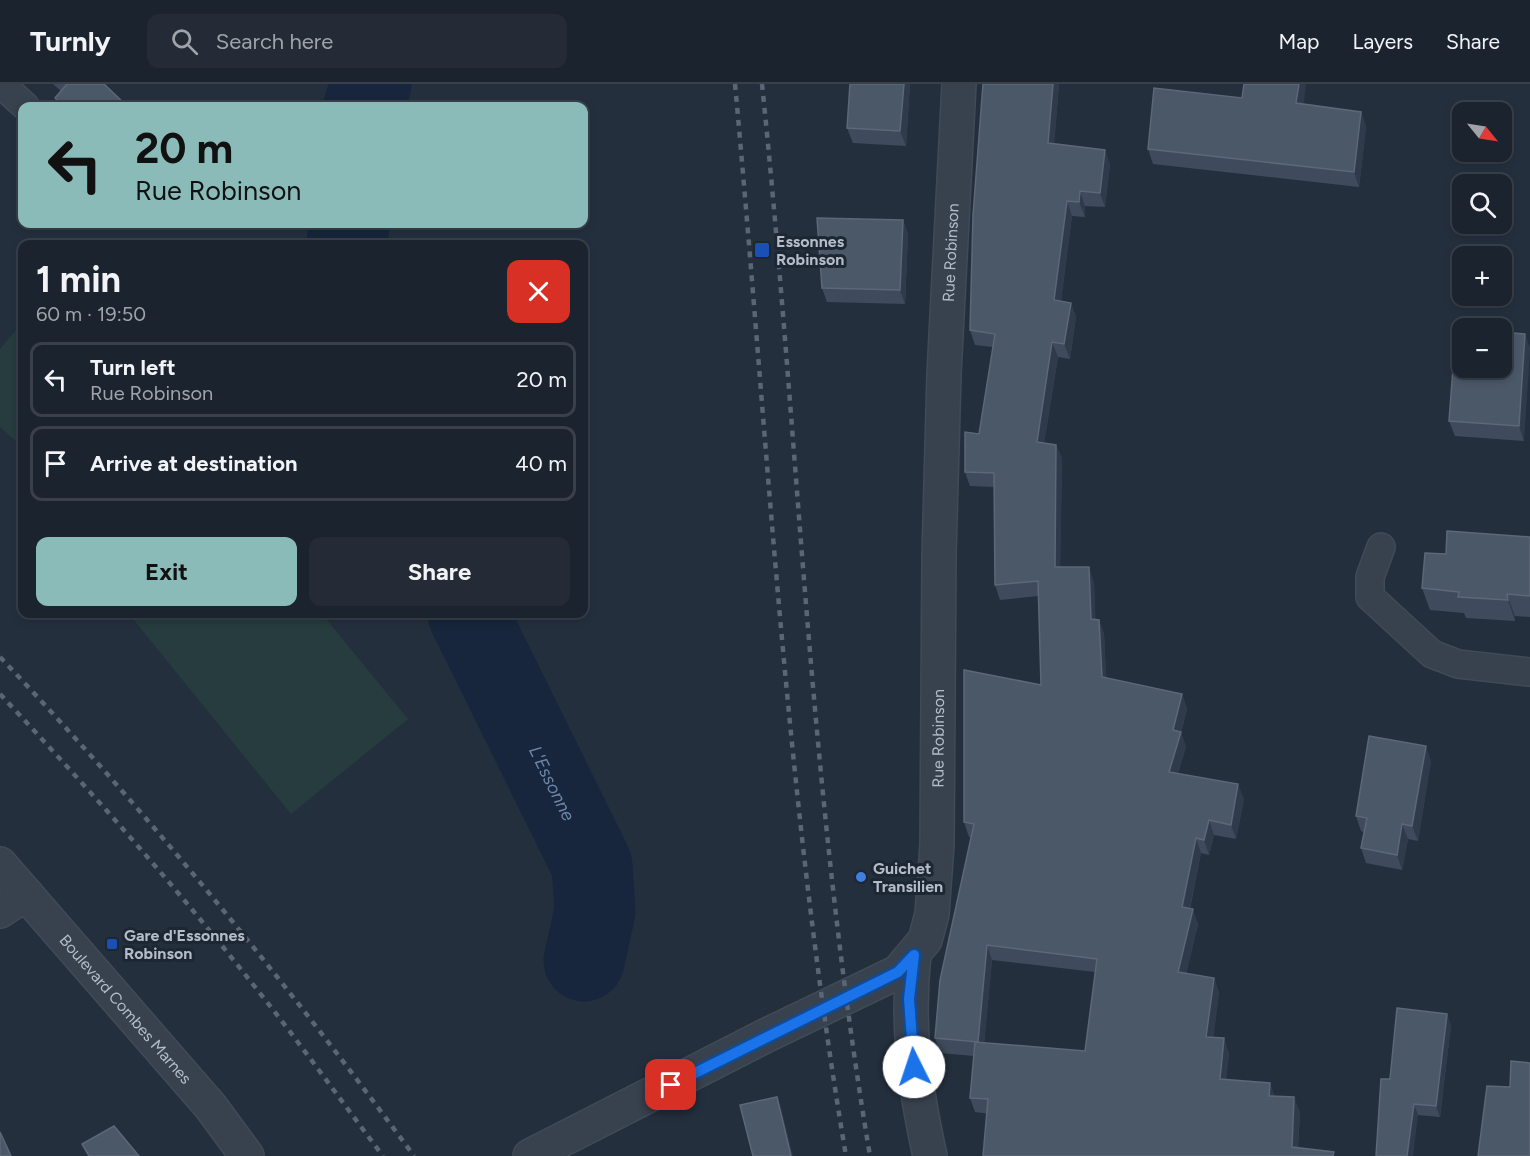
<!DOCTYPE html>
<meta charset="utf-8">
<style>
:root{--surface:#1b232e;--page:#242b36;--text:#f1f3f6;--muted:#a0a4aa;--line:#39404a;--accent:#8bbbb9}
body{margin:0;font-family:Figtree,sans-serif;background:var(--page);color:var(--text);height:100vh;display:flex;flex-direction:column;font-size:22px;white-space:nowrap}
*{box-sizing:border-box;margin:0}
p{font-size:20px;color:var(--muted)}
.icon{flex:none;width:33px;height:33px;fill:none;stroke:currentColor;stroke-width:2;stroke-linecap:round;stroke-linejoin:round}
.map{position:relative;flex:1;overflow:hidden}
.side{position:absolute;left:18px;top:156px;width:570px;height:378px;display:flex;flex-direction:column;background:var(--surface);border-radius:12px;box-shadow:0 3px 9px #0003,0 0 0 2px var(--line)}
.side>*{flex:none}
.hud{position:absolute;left:18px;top:18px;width:570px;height:126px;border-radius:12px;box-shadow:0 3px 9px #0003,0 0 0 2px var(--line);background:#8bbbb9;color:#111;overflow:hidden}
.needle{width:39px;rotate:120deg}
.buttons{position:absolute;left:1452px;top:18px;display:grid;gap:12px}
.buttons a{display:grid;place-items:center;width:60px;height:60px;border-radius:12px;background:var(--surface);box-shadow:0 3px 9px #0003,0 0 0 2px var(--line);font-size:30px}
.pin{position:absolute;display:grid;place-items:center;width:51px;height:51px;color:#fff;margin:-26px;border-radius:12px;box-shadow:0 3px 9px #0006}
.me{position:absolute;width:66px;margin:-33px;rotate:356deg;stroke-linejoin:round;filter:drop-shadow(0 0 4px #0008)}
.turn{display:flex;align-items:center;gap:21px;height:126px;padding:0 18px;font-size:27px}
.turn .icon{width:78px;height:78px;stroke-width:2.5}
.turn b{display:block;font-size:42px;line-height:51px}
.round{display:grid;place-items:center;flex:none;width:63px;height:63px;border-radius:12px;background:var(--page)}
.overview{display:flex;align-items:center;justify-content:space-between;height:102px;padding:0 18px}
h1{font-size:36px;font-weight:700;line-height:45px}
.action{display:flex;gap:12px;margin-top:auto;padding:12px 18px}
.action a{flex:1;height:69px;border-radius:12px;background:var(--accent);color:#111;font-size:24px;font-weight:700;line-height:69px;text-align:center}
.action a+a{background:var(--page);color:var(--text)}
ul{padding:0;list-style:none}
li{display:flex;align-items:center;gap:18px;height:75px;margin:0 12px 9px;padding:0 6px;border:3px solid var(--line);border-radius:12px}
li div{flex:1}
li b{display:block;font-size:22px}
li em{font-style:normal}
header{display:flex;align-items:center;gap:36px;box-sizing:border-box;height:84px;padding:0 30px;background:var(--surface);border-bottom:2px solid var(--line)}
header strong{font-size:28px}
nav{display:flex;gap:33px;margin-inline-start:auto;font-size:21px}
.search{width:420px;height:54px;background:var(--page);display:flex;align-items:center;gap:15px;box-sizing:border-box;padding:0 21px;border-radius:12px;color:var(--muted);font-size:22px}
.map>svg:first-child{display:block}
</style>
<header>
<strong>Turnly</strong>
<div class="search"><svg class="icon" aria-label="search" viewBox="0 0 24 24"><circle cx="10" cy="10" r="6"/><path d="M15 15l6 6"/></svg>Search here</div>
<nav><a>Map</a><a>Layers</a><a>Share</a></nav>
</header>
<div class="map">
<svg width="1530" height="1072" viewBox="0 0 1530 1072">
<rect width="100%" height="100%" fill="#242f3e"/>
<!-- park -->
<g fill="#263c3f">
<path d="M22,239V363L0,343V265Z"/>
<path d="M129,530H322L408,635L291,730Z"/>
</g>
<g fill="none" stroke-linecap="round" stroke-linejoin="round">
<!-- river -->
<g stroke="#17263c" stroke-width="81">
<path d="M364,22L371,0"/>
<path d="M347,160L349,140"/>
<path id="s1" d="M468,530L592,781L595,827L584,877"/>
</g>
<defs>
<g id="service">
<path d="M1,0L25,22"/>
<path d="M1381,463L1370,493V513L1432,570L1458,580L1530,588"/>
</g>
<g id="minor">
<path id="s2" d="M0,780L211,1023L247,1072"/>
<path d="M0,827L26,810"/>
<path d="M914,871C906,941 915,1004 930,1072"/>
</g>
<g id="tertiary">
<path id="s3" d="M530,1072L767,951L898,888L925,856L932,830L937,761L939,471L944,290L959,0"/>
</g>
</defs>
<!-- service casing -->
<use href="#service" stroke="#414a57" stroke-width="30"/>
<!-- minor casing -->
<use href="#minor" stroke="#414a57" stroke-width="36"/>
<!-- tertiary casing -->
<use href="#tertiary" stroke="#414a57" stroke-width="36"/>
<!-- service -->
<use href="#service" stroke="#38414e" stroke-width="27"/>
<!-- minor -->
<use href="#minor" stroke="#38414e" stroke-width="33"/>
<!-- tertiary -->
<use href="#tertiary" stroke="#38414e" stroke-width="33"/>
<!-- rail -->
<g stroke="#5a6575" stroke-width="4.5" stroke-dasharray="6 6" stroke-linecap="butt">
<path d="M735,0C768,357 786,718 846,1072"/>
<path d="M762,0C799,357 810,717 870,1072"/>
<path d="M0,573C149,730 286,898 414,1072"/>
<path d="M0,610C87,703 172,798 251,898C297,955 339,1014 383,1072"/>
</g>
</g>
<!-- wall -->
<g fill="#3f4b5c" fill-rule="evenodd">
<path d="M53,0H104L127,22H58L55,14L61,7Z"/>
<path d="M850,0H910L906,62L853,59L847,44Z"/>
<path d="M1059,0L1054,60L1110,80L1105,123L1085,122V133L1072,132L1061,217L1071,219L1076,233L1070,275L1058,273L1044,359L1056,361L1062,375L1060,483L1094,498L1095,536H1099L1104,550L1106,594L1182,610L1187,625L1181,649L1186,663L1178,689L1244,715L1236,755L1214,751L1209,771L1201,769L1190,825L1198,840L1186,890L1214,894L1219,909L1213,953L1229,969L1226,995L1275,1012L1300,1028L1298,1064L1335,1072L975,1028L970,1014L974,972L940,969L935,954L971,753H969L964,738L1041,601L1039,512L1000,516L995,501L994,403L970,402L965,388L979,350L993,263L975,261L970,246ZM992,876L1095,888L1085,967L984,959Z"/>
<path d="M1303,20L1361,28L1366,43L1359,103L1153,80L1148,65Z"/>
<path d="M903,136L908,150L905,220L827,218L822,204Z"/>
<path d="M1502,284L1524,357L1455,352L1449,337Z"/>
<path d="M1530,453V533L1515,532V537L1466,534L1464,529L1430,526L1422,504L1446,470Z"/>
<path d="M1431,677L1418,757L1408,755L1402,786L1366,779L1361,764L1364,748L1361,747L1356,732Z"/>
<path d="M1451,941L1440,1033L1418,1031L1390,995Z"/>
</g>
<!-- shaded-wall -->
<g fill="#2f3b4b">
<path d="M904,0H910L906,62L900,47Z"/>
<path d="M1053,0H1059L1053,74L1048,59Z"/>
<path d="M1299,0H1306L1302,34L1296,19Z"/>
<path d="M1361,28L1366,43L1359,103L1354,88Z"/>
<path d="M1105,66L1110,80L1105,123L1100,109Z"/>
<path d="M1080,107L1085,122V133L1079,118Z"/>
<path d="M1067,117L1072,132L1059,231L1054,216Z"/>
<path d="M903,136L908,150L905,220L900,206Z"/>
<path d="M1071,219L1076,233L1070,275L1064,260Z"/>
<path d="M1525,250L1530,264V269L1524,357L1519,342Z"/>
<path d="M1052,258L1058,273L1042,373L1037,358Z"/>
<path d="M1056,361L1062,375L1060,498L1055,483Z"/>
<path d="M1089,483L1094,498L1096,550L1091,535Z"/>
<path d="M1507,510L1515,532V537L1508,516Z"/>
<path d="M1099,536L1104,550L1107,607L1102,593Z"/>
<path d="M1182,610L1187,625L1181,649L1186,663L1174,702L1169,688L1173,646Z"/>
<path d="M1426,662L1431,677L1418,757L1412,742Z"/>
<path d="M1238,700L1244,715L1236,755L1231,741Z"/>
<path d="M1209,736L1214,751L1209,771L1204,756Z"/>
<path d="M1402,740L1408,755L1402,786L1397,771Z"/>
<path d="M1196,754L1201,769L1187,838L1182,823Z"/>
<path d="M1193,825L1198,840L1183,903L1178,888Z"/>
<path d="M987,861L992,876L983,972L978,958Z"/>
<path d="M1214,894L1219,909L1212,967L1206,953Z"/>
<path d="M1447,930L1451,941L1440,1033L1436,1022Z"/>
<path d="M1224,954L1229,969L1225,1009L1220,995Z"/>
<path d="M1270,999L1275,1013L1269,1012Z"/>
<path d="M777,1013L782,1028L793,1072H791Z"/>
<path d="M1294,1013L1300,1028L1297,1072L1292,1063Z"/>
<path d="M1414,1020L1418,1031L1413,1072H1407Z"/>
</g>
<!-- building -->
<g fill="#4b5868" stroke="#5c6777" stroke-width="1.5">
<path d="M67,0H104L127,22H64L55,14Z"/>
<path d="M850,0H904L900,47L847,44Z"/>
<path d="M983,0H1053L1048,59L1105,66L1100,109L1080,107L1079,118L1067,117L1054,216L1071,219L1064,260L1052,258L1037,358L1056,361L1055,483H1089L1091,535L1099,536L1102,593L1182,610L1173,646L1181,648L1169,688L1238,700L1231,741L1209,736L1204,756L1196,754L1182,823L1193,825L1178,888L1214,894L1206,953L1224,954L1220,995L1270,999L1269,1012L1294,1013L1292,1063L1334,1068L1333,1072H983L988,1015L970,1014L975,958L1085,967L1097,875L987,861L978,958L935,954L940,896L974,740L964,738V586L1041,601L1038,497L995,501L994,389L965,388V348L979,350L995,250L970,246L973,131Z"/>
<path d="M1244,0H1299L1296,19L1361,28L1354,88L1148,65L1154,4L1242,14Z"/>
<path d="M817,134L903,136L900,206L822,204Z"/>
<path d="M1456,244L1462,245V284H1502V248L1525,250L1519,342L1449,337Z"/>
<path d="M1447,447L1530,453V512L1507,510L1508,516L1458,513L1459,508L1422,504L1425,469L1446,470Z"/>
<path d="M1369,652L1426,662L1412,742L1402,740L1397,771L1361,764L1367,734L1356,732Z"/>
<path d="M1397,924L1447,930L1436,1022L1414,1020L1407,1072H1376L1381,995H1390Z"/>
<path d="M1511,977L1530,979V1072H1478L1487,1002L1510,1003Z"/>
<path d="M777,1013L791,1072H753L740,1021Z"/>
<path d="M114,1042L139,1072H89L82,1060Z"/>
<path d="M0,1048L11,1072H0Z"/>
</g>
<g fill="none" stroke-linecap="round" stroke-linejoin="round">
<defs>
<path id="route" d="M671,1001L898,888L914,871L909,915L914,983"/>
</defs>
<!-- route casing -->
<use href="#route" stroke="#114b97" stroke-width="15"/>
<!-- route -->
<use href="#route" stroke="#1a73e8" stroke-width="10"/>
</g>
<!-- markers -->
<g fill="#1a4fb4" stroke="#1d2633" stroke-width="2">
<rect x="754" y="158" width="16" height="16" rx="3"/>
<rect x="106" y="854" width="12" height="12" rx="3"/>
</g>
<circle fill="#3f7fe0" stroke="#1d2633" stroke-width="2" cx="861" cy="793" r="6"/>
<g text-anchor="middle" stroke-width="6" stroke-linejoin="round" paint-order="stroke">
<!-- poi labels -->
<g font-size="16" font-weight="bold" fill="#b4bcc9" stroke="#1d2633" text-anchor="start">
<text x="776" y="163">Essonnes<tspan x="776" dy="18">Robinson</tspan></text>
<text x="873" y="790">Guichet<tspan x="873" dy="18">Transilien</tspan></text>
<text x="124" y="857">Gare d'Essonnes<tspan x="124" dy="18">Robinson</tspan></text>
</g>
<!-- street labels -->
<g font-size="16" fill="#b4bcc9" stroke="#1d2633">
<text dy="6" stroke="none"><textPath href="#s3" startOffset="1142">Rue Robinson</textPath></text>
<text dy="6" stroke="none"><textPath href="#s3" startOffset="656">Rue Robinson</textPath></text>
<text dy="6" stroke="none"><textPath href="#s2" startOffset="192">Boulevard Combes Marnes</textPath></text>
</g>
<!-- water labels -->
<g font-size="18" font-style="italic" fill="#6d86a8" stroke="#1d2633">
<text dy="6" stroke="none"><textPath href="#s1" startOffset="189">L'Essonne</textPath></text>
</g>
</g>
</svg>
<div class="buttons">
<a><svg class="needle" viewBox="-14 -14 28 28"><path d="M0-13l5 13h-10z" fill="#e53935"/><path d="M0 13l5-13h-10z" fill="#a0a4aa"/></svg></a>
<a><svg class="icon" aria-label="search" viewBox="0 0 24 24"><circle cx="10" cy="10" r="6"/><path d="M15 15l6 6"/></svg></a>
<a>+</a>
<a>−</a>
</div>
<div class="pin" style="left:671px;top:1001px;background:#d93025"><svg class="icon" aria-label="arrive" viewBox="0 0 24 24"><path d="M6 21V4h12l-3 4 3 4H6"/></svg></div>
<svg class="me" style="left:914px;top:983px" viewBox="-20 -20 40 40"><circle r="19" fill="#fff"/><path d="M0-13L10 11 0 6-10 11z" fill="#1a73e8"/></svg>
<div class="hud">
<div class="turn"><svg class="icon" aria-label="left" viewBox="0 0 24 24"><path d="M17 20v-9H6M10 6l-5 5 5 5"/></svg><div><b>20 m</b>Rue Robinson</div></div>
</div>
<section class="side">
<div class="overview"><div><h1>1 min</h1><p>60 m · 19:50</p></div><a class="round" style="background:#d93025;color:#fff"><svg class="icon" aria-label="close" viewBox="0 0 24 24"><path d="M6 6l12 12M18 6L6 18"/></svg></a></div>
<ul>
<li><svg class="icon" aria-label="left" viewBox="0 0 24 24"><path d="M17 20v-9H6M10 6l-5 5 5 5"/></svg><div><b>Turn left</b><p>Rue Robinson</p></div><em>20 m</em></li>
<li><svg class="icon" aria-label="arrive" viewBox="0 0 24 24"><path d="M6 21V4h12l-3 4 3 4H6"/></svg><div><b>Arrive at destination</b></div><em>40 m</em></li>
</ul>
<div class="action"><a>Exit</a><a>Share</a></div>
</section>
</div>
